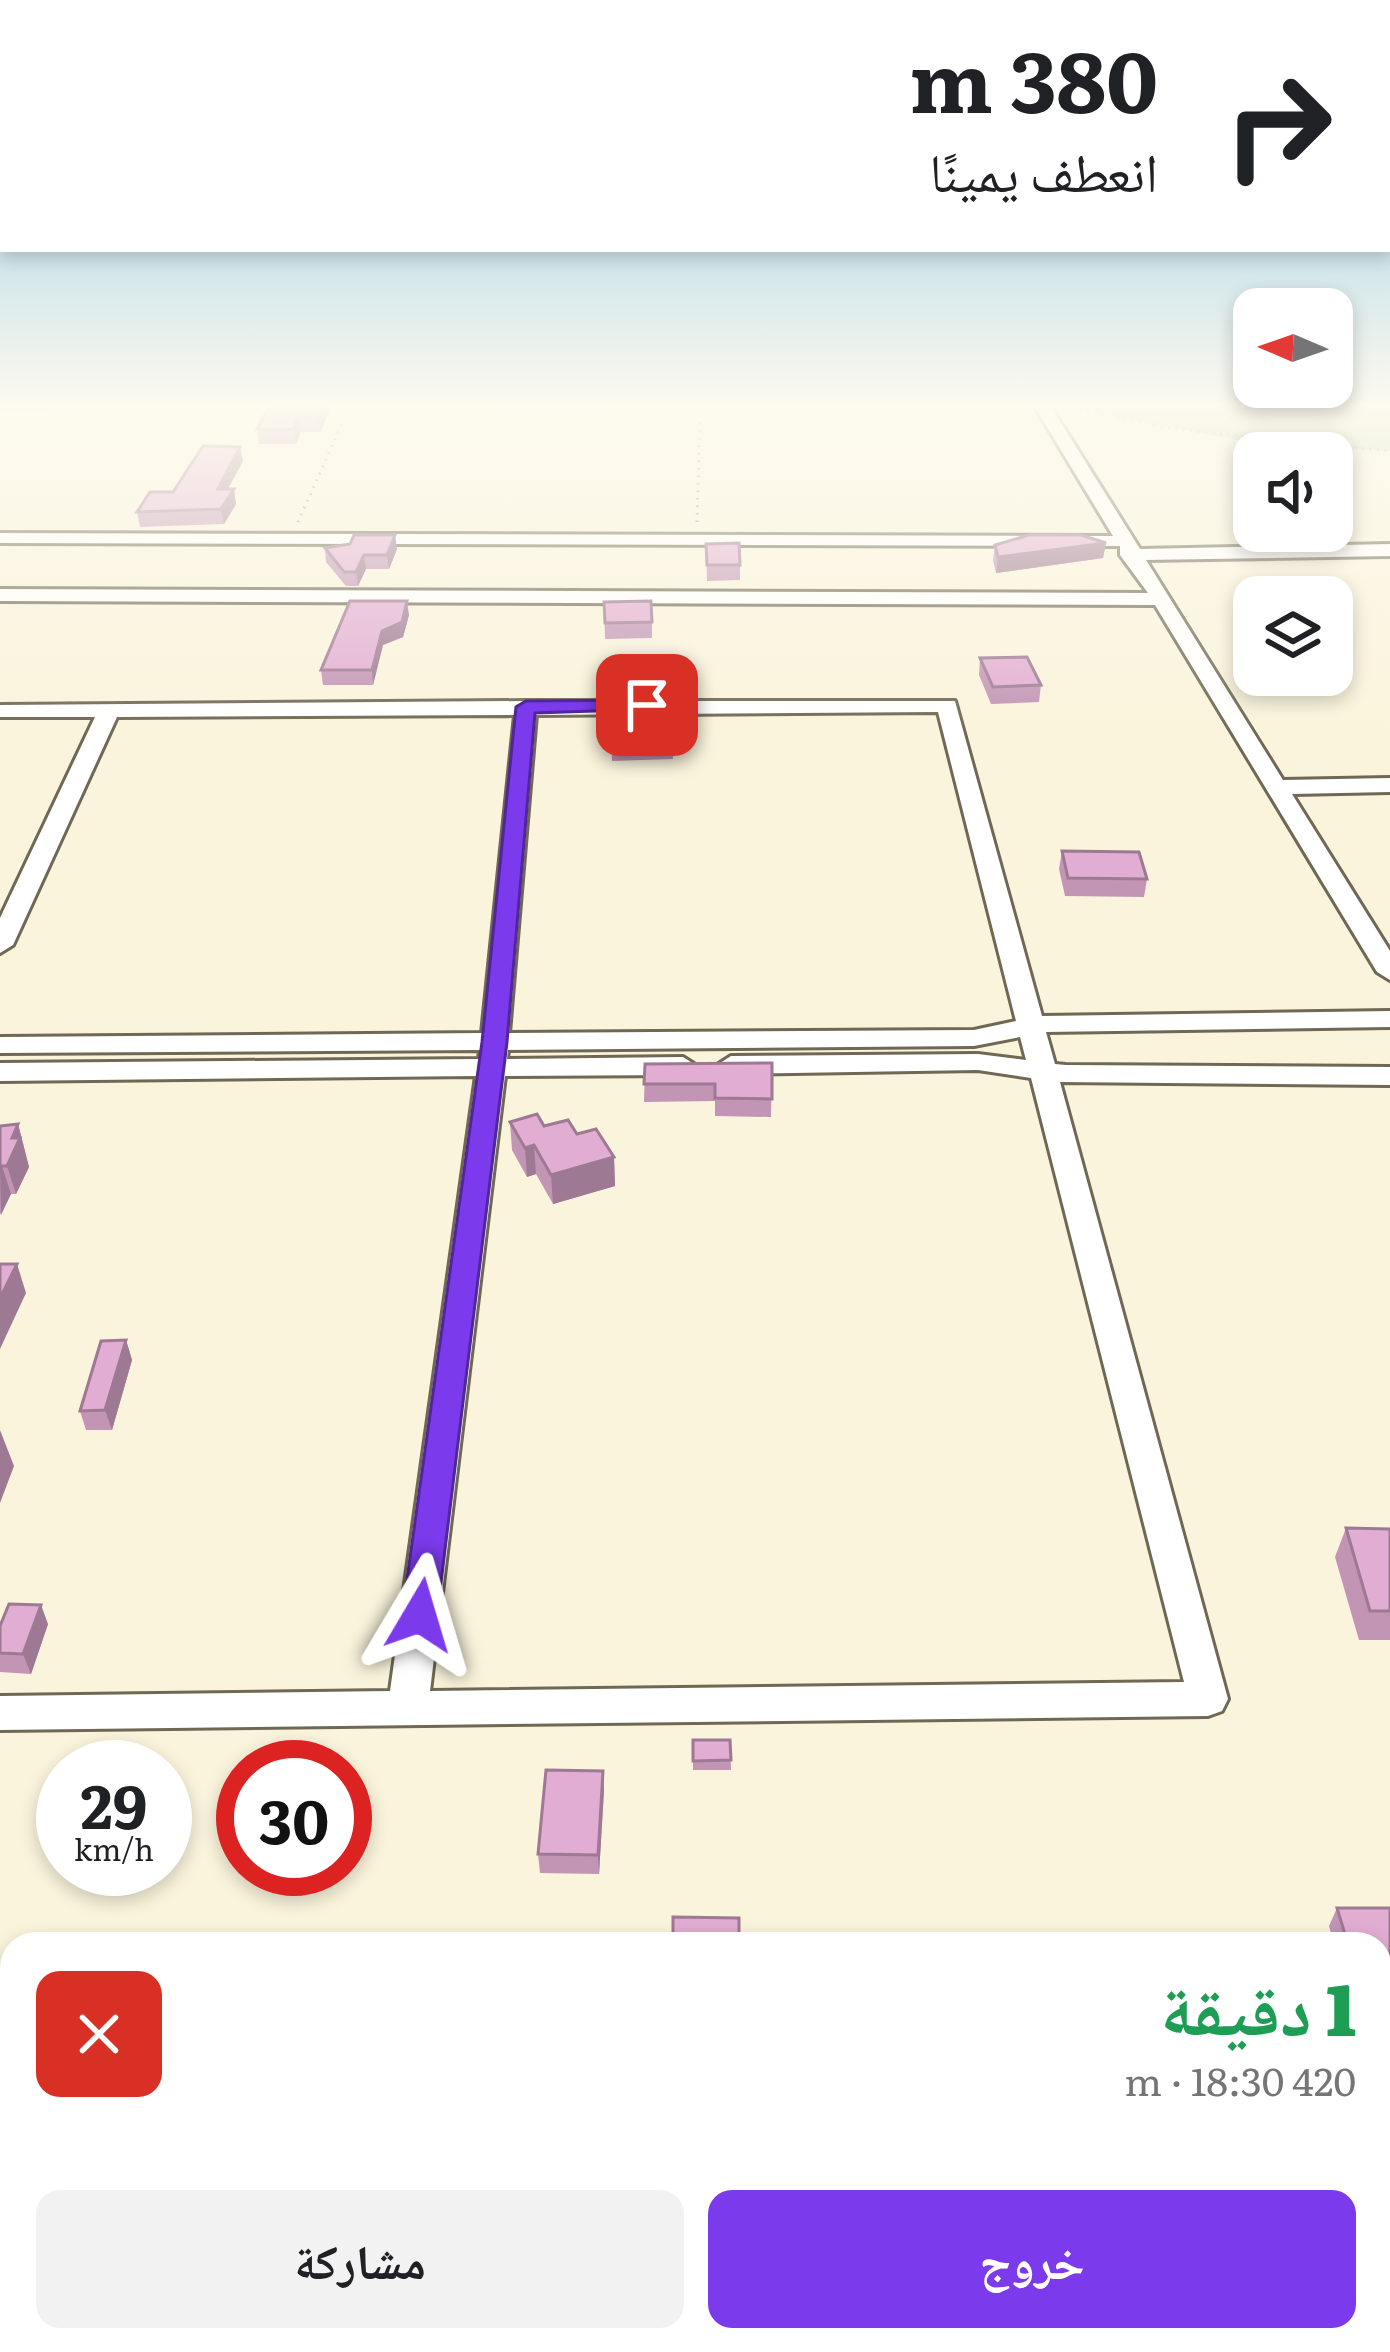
<!DOCTYPE html>
<html lang="ar">
<meta charset="utf-8">
<style>
:root{--surface:#fff;--page:#f2f2f2;--text:#202124;--muted:#757577;--accent:#7c3aed}
body{margin:0;font-family:Literata,"Noto Naskh Arabic",serif;background:var(--page);color:var(--text);direction:rtl;height:100vh;display:flex;flex-direction:column;font-size:45px;white-space:nowrap}
*{box-sizing:border-box;margin:0}
p{font-size:39px;color:var(--muted)}
.icon{flex:none;width:66px;height:66px;fill:none;stroke:currentColor;stroke-width:2;stroke-linecap:round;stroke-linejoin:round}
.map{position:relative;flex:1;overflow:hidden;direction:ltr}
.side{position:absolute;left:0px;top:1932px;width:1392px;height:420px;display:flex;flex-direction:column;background:var(--surface);border-radius:36px 36px 0 0;box-shadow:0 6px 18px #0003;direction:rtl}
.side>*{flex:none}
.banner{position:absolute;left:0px;top:0px;width:1392px;height:252px;box-shadow:0 6px 18px #0003;direction:rtl;background:#fff;color:var(--text);overflow:hidden}
.needle{width:78px;rotate:272deg}
.tools{position:absolute;left:1233px;top:288px;display:grid;gap:24px}
.tools a{display:grid;place-items:center;width:120px;height:120px;border-radius:24px;background:var(--surface);box-shadow:0 6px 18px #0003;font-size:60px}
.speed{position:absolute;left:36px;top:1740px;display:flex;gap:24px;font-size:60px;font-weight:700;text-align:center}
.speed>*{display:grid;place-content:center;width:156px;height:156px;border-radius:50%;background:var(--surface);box-shadow:0 6px 18px #0003;line-height:1}
.speed small{font-size:30px;font-weight:400}
.speed .limit{border:18px solid #d22;background:#fff;color:#111}
.pin{position:absolute;display:grid;place-items:center;width:102px;height:102px;color:#fff;margin:-51px;border-radius:24px;box-shadow:0 6px 18px #0006}
.me{position:absolute;width:132px;margin:-66px;rotate:7deg;stroke-linejoin:round;filter:drop-shadow(0 0 9px #0008)}
.turn{display:flex;align-items:center;gap:42px;height:252px;padding:0 36px;font-size:54px}
.turn .icon{width:156px;height:156px;stroke-width:2.5}
.turn b{display:block;font-size:84px;line-height:102px}
.round{display:grid;place-items:center;flex:none;width:126px;height:126px;border-radius:24px;background:var(--page)}
.headline{display:flex;align-items:center;justify-content:space-between;height:204px;padding:0 36px}
h1{font-size:72px;font-weight:800;line-height:90px;color:#1e9e55}
.action{display:flex;gap:24px;margin-top:auto;padding:24px 36px}
.action a{flex:1;height:138px;border-radius:24px;background:var(--accent);color:#fff;font-size:48px;font-weight:800;line-height:138px;text-align:center}
.action a+a{background:var(--page);color:var(--text)}
.map>svg:first-child{display:block}
</style>
<div class="map">
<svg width="1390" height="2352" viewBox="0 0 1390 2352">
<rect width="100%" height="100%" fill="#faf4dc"/>
<!-- green -->
<path fill="#c0dcb3" d="M1066,407H1390V451L1268,446Z"/>
<g fill="none" stroke-linecap="round" stroke-linejoin="round">
<defs>
<g id="street">
<path d="M1035,407H1051L1140,549L1390,544V556L1146,560L1283,780L1390,778V792L1292,794L1390,951V980L1377,972L1155,605L0,601V589L1148,593L1120,555V546L0,543V533L1113,536Z"/>
<path d="M526,701H955L1042,1016L1390,1011V1027L1046,1032L1055,1064L1066,1065L1390,1067V1085L1060,1082L1228,1699L1222,1711L1208,1716L0,1730V1696L390,1691L476,1076L0,1081V1063L479,1059L480,1050L0,1053V1037L482,1033L515,715L117,717L13,945L0,953V918L95,717H0V705ZM938,712L1016,1021L974,1030L509,1033L536,715ZM1020,1037L1026,1060L978,1054L731,1056L717,1065L731,1074L978,1070L1031,1078L1184,1682L430,1691L505,1076L683,1075L697,1066L683,1057L507,1059L508,1050L974,1046Z"/>
</g>
</defs>
<!-- street casing -->
<use href="#street" stroke="#6e6854" stroke-width="6"/>
<!-- path-far1 -->
<g stroke="#979282" stroke-width="3" stroke-dasharray="1.5 6" stroke-linecap="butt">
<path d="M1065,408L1174,429L1390,451"/>
<path d="M298,522L344,419"/>
<path d="M697,522L700,420"/>
</g>
<!-- path -->
<g stroke="#979282" stroke-width="8" stroke-dasharray="4.5 14" stroke-linecap="butt">
<path d="M0,2215H12"/>
<path d="M1380,2217H1390"/>
</g>
<!-- street -->
<use href="#street" fill="#fff" fill-rule="evenodd"/>
</g>
<!-- wall -->
<g fill="#c295b5">
<path d="M0,407H90L0,412Z"/>
<path d="M332,407L320,432H301L296,444H259L257,429Z"/>
<path d="M399,407H603L602,409Z"/>
<path d="M243,461L228,489L236,504L224,524L140,527L137,512L173,492Z"/>
<path d="M1106,543L1103,558L996,573L993,560L995,545Z"/>
<path d="M706,544L740,565V580L707,581Z"/>
<path d="M325,548L397,549L389,569H366L358,586H346L326,562Z"/>
<path d="M604,602L652,622V638L605,639Z"/>
<path d="M409,615L403,637L383,645L373,685H323L321,670Z"/>
<path d="M980,658L1041,685L1039,702L991,704L979,675Z"/>
<path d="M611,719L673,742V759L612,761Z"/>
<path d="M1062,851L1147,879L1144,897L1065,896L1059,869Z"/>
<path d="M772,1063L771,1117L715,1116V1101L644,1102L645,1064Z"/>
<path d="M510,1122L577,1134L614,1157L615,1186L553,1204L536,1174L527,1177L512,1150Z"/>
<path d="M18,1124L29,1167L16,1194H11L0,1215V1126Z"/>
<path d="M126,1340L132,1360L112,1430H86L80,1411Z"/>
<path d="M1346,1528L1390,1529V1640H1359L1335,1557Z"/>
<path d="M48,1624L31,1674L0,1672V1626Z"/>
<path d="M693,1740H730L731,1770H693Z"/>
<path d="M604,1790L599,1874L540,1873L538,1854Z"/>
<path d="M1337,1908H1390V1989H1380V1944H1334L1329,1926Z"/>
</g>
<!-- shaded-wall -->
<g fill="#9e7993">
<path d="M323,407H332L320,432L318,417Z"/>
<path d="M299,417L301,432L296,444L293,429Z"/>
<path d="M240,447L243,461L220,503L218,489Z"/>
<path d="M234,489L236,504L224,524L221,509Z"/>
<path d="M395,535L397,549L389,569L387,555Z"/>
<path d="M1106,543L1103,558L996,573L998,557Z"/>
<path d="M364,555L366,569L358,586L356,572Z"/>
<path d="M407,601L409,615L403,637L383,645L373,685L372,670L382,631Z"/>
<path d="M18,1124L29,1167L16,1194L7,1166L12,1138Z"/>
<path d="M534,1145L536,1174L527,1177L525,1148Z"/>
<path d="M614,1157L615,1186L553,1204L551,1175Z"/>
<path d="M2,1166L11,1194L1,1215L0,1169Z"/>
<path d="M17,1264L26,1293L0,1349V1298Z"/>
<path d="M126,1340L132,1360L112,1430L105,1410Z"/>
<path d="M0,1430L14,1466L0,1503Z"/>
<path d="M41,1605L48,1624L31,1674L23,1654Z"/>
<path d="M603,1771L604,1790L599,1874L598,1855Z"/>
</g>
<!-- building -->
<g fill="#e2add2" stroke="#9e7993" stroke-width="3">
<path d="M269,407H323L318,417H299L293,429H257Z"/>
<path d="M203,446L240,447L218,489H234L221,509L137,512L150,492H173Z"/>
<path d="M354,535H395L387,555H364L356,572H344L325,548L350,544Z"/>
<path d="M1029,535H1081L1106,543L998,557L995,545Z"/>
<path d="M739,543L740,565H707L706,544Z"/>
<path d="M350,601H407L402,622L382,631L372,670H321Z"/>
<path d="M651,601L652,622L605,623L604,602Z"/>
<path d="M1027,657L1041,685L993,687L980,658Z"/>
<path d="M671,718L673,742L611,744V719Z"/>
<path d="M1062,851L1139,852L1147,879L1068,878Z"/>
<path d="M772,1063V1099L715,1098V1084H644L645,1064Z"/>
<path d="M537,1114L544,1126L568,1120L577,1134L596,1129L614,1157L551,1175L534,1145L525,1148L510,1122Z"/>
<path d="M18,1124L12,1138H20L7,1166H2L0,1169V1126Z"/>
<path d="M0,1264H17L0,1298Z"/>
<path d="M126,1340L105,1410L80,1411L101,1341Z"/>
<path d="M1346,1528L1390,1529V1611H1370Z"/>
<path d="M9,1604L41,1605L23,1654L0,1653V1626Z"/>
<path d="M693,1740H730L731,1760L693,1761Z"/>
<path d="M546,1770L603,1771L598,1855L538,1854Z"/>
<path d="M1337,1908H1390V1971H1380V1944H1348Z"/>
<path d="M673,1917L739,1918V1944H673Z"/>
</g>
<!-- sky -->
<linearGradient id="sky" x2="0" y2="1"><stop stop-color="#81c1e3"/><stop offset="0.55" stop-color="#fdfaef"/><stop offset="1" stop-color="#fdfaef" stop-opacity="0"/></linearGradient>
<rect width="1390" height="736" fill="url(#sky)"/>
<!-- route -->
<path fill="#7c3aed" stroke="#51269a" stroke-width="3" d="M647,700L657,705L654,709L535,713L507,1042L437,1615L432,1625L420,1629L407,1625L402,1615L482,1042L516,707L526,701Z"/>
</svg>
<div class="tools">
<a><svg class="needle" viewBox="-14 -14 28 28"><path d="M0-13l5 13h-10z" fill="#e53935"/><path d="M0 13l5-13h-10z" fill="#757577"/></svg></a>
<a><svg class="icon" aria-label="sound" viewBox="0 0 24 24"><path d="M4 9h4l5-4v14l-5-4H4zM17 9q2 3 0 6"/></svg></a>
<a><svg class="icon" aria-label="layers" viewBox="0 0 24 24"><path d="M12 4l9 5-9 5-9-5zM3 14l9 5 9-5"/></svg></a>
</div>
<div class="speed"><div>29<small>km/h</small></div><div class="limit">30</div></div>
<div class="pin" style="left:647px;top:705px;background:#d93025"><svg class="icon" aria-label="arrive" viewBox="0 0 24 24"><path d="M6 21V4h12l-3 4 3 4H6"/></svg></div>
<svg class="me" style="left:420px;top:1615px" viewBox="-20 -20 40 40"><path d="M0-17L14 15 0 8-14 15z" fill="#7c3aed" stroke="#fff" stroke-width="4"/></svg>
<div class="banner">
<div class="turn"><svg class="icon" aria-label="right" viewBox="0 0 24 24"><path d="M7 20v-9h11M14 6l5 5-5 5"/></svg><div><b>380 m</b>انعطف يمينًا</div></div>
</div>
<section class="side">
<div class="headline"><div><h1>1 دقيقة</h1><p>420 m · 18:30</p></div><a class="round" style="background:#d93025;color:#fff"><svg class="icon" aria-label="close" viewBox="0 0 24 24"><path d="M6 6l12 12M18 6L6 18"/></svg></a></div>
<div class="action"><a>خروج</a><a>مشاركة</a></div>
</section>
</div>
